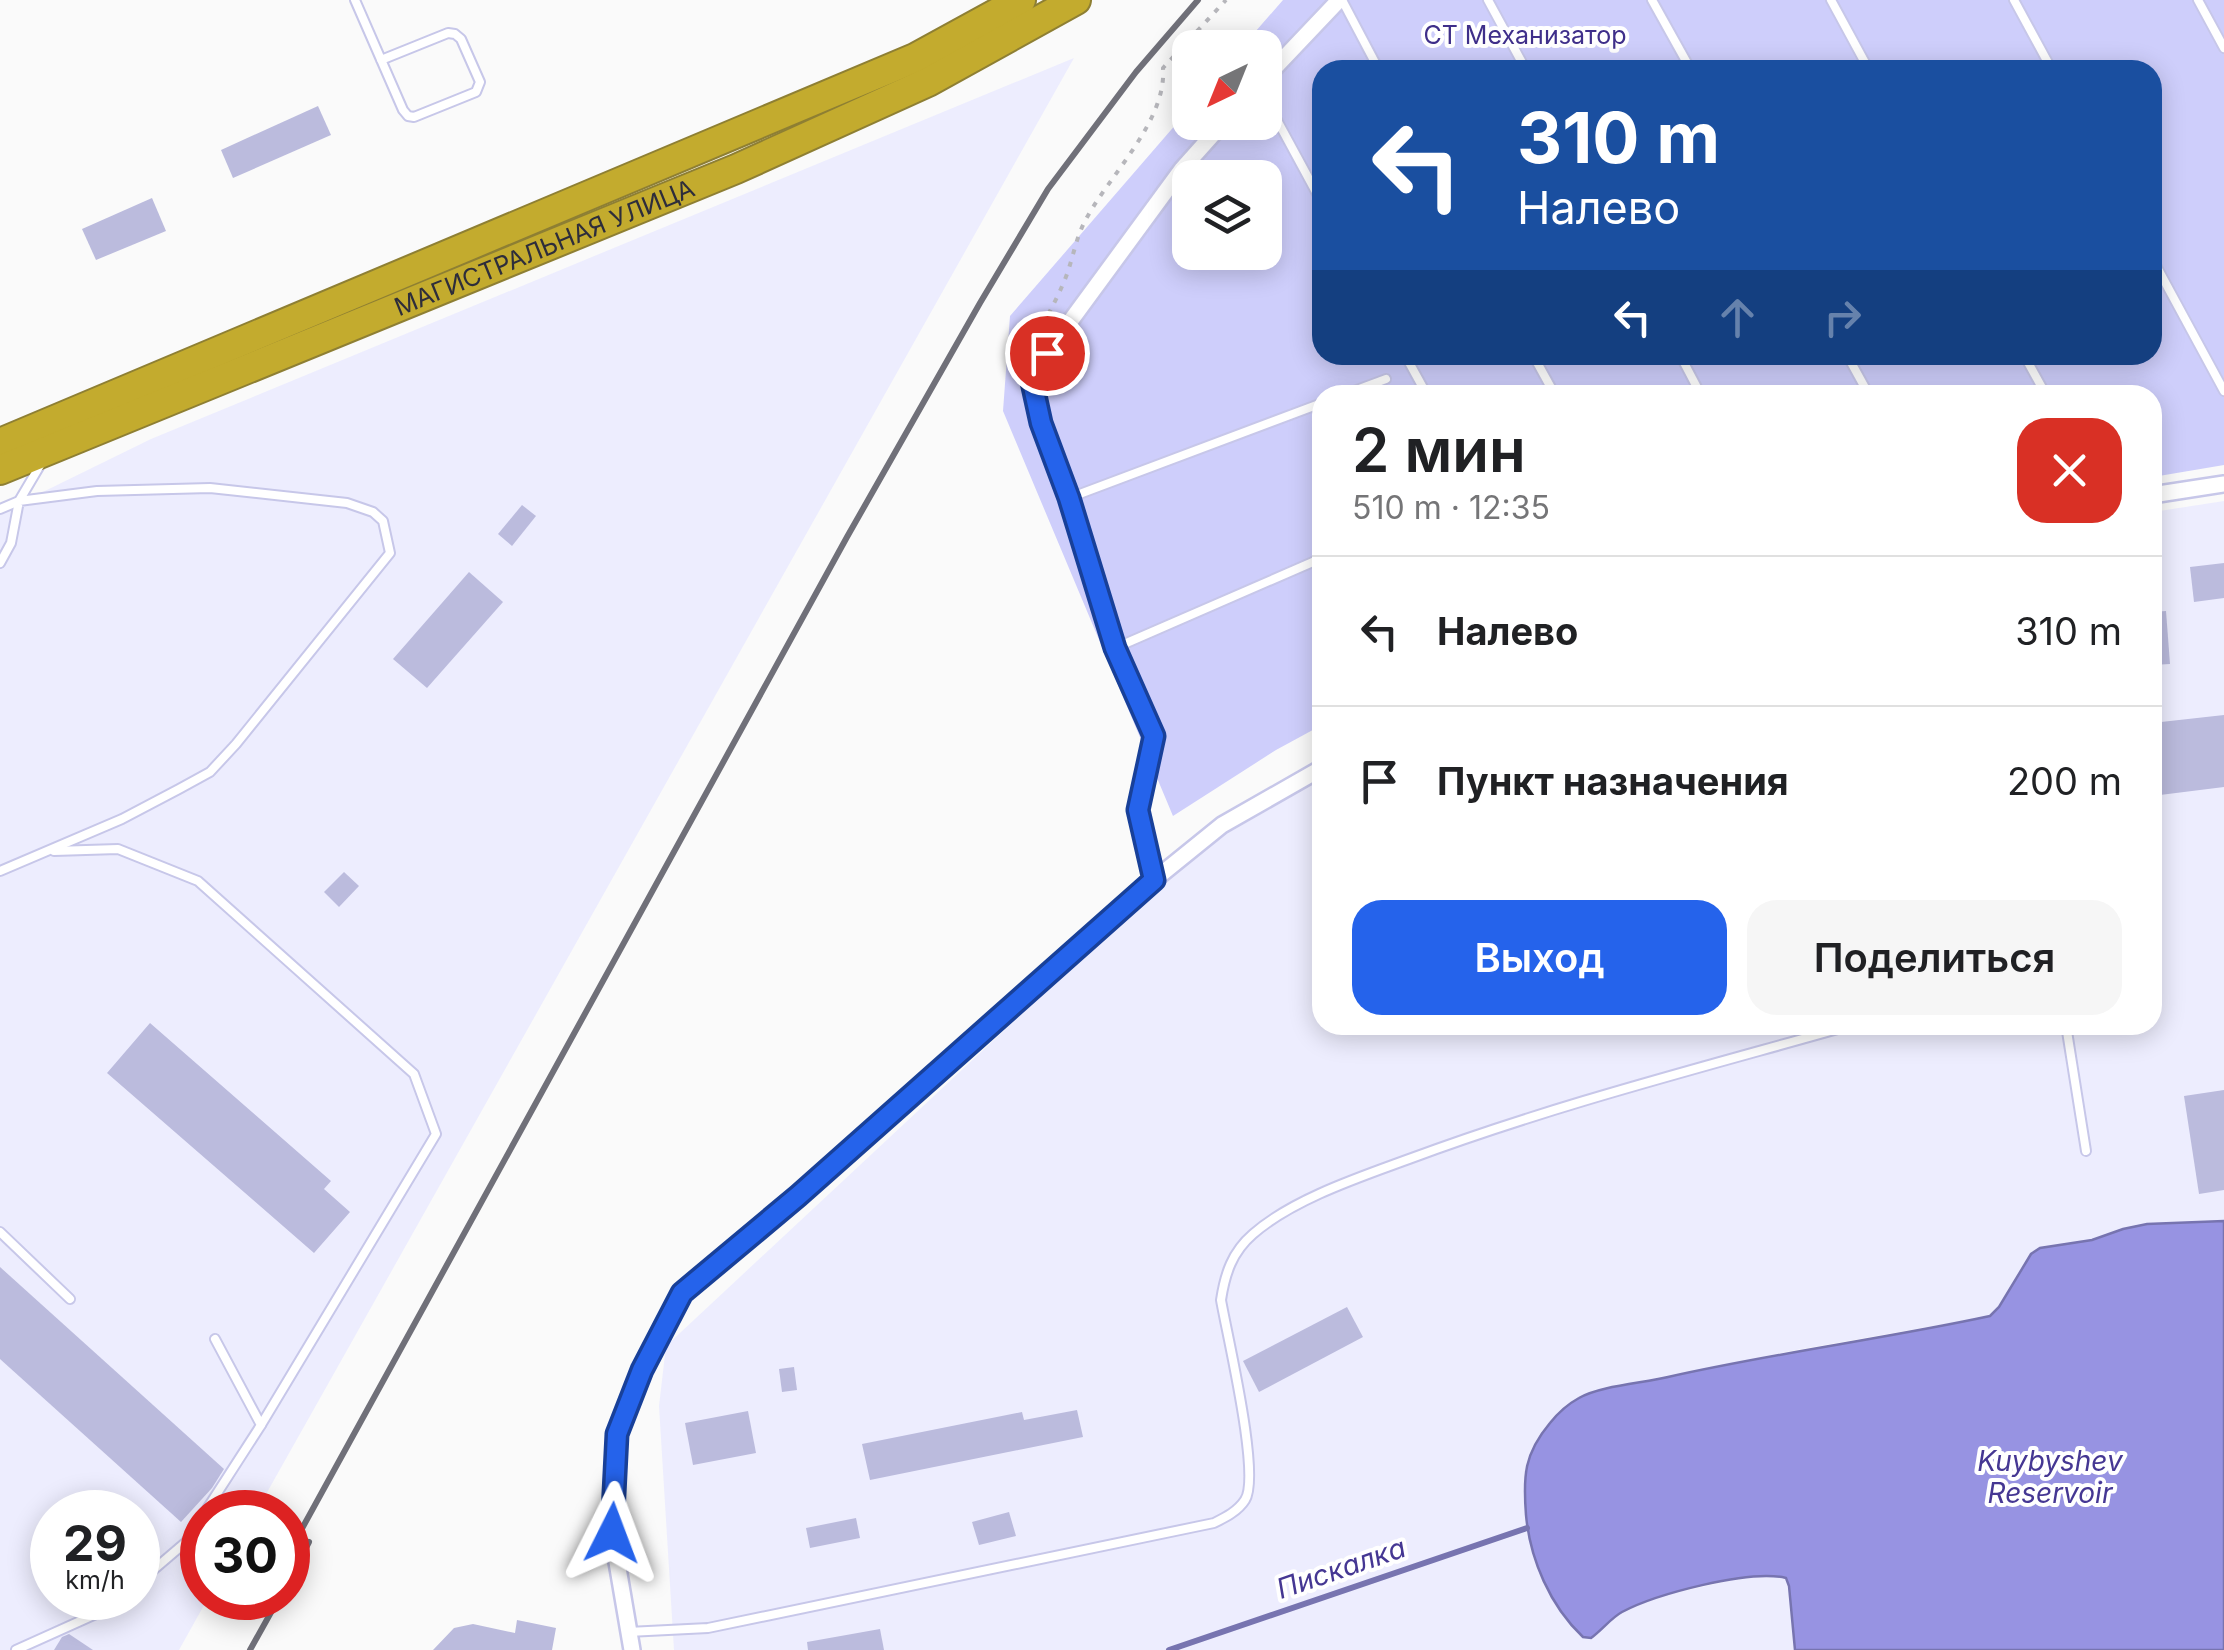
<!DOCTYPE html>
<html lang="ru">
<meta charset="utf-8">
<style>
:root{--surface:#fff;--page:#f6f6f6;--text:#202124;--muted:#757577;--line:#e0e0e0;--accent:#2563eb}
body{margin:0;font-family:Inter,sans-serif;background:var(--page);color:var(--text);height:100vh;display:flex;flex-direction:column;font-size:38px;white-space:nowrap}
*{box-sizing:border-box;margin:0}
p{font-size:32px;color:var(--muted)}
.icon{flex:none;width:55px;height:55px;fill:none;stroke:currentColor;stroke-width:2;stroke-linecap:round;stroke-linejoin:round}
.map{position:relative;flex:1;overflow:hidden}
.sheet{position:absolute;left:1312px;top:385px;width:850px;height:650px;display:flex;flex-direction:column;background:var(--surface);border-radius:30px;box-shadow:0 5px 25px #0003}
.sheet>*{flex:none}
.banner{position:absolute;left:1312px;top:60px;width:850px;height:305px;border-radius:30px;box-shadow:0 5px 25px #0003;background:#1a4fa0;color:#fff;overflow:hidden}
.needle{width:65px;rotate:223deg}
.tools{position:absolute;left:1172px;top:30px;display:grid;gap:20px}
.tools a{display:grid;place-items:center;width:110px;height:110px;border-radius:20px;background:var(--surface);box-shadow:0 5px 25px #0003;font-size:50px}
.speed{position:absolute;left:30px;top:1490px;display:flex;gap:20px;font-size:50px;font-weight:700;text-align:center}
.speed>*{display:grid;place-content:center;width:130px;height:130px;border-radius:50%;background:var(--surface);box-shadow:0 5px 25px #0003;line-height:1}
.speed small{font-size:25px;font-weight:400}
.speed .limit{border:15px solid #d22;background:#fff;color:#111}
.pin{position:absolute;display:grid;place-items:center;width:85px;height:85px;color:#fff;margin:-42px;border:5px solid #fff;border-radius:50%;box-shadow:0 2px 10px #0007}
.me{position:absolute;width:110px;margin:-55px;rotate:3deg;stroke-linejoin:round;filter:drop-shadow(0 0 8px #0008)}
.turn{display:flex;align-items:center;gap:35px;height:210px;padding:0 40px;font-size:45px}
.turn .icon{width:130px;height:130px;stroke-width:2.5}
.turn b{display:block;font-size:70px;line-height:85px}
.lanes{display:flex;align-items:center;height:95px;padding:0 40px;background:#0003;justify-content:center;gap:50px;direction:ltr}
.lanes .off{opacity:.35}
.round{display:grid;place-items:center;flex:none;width:105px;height:105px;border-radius:30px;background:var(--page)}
.headline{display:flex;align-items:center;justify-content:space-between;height:170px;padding:0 40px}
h1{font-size:60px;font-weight:600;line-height:75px}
.action{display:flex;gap:20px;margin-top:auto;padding:20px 40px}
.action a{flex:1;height:115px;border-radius:30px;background:var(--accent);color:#fff;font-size:40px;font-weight:600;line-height:115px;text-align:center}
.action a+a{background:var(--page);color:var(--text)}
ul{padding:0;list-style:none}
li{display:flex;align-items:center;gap:30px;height:150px;padding:0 40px;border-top:2px solid var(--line)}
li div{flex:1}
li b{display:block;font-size:38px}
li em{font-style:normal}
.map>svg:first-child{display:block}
</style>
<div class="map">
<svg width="2224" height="1650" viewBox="0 0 2224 1650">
<rect width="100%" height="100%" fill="#fafafa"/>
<!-- built -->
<g fill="#ededfe" fill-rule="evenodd">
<path d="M1074,58L256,1512H202V1598H208L179,1650H0V513L151,439ZM52,1512H138V1598H52Z"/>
<path d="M2224,501V1221L2147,1224L2123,1229L2092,1240L2040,1248L2031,1254L1998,1307L1990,1316L1791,1351L1592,1393L1580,1397L1568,1406L1542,1432L1610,1622L1620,1613L1657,1597L1750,1576H1781L1786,1578L1789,1586L1795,1650H674L659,1406L666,1346L1235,815L1322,765V1025H2152L2153,512Z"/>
</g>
<!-- green -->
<path fill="#cecefb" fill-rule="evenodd" d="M1283,0H2224V465L2153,477L2152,395H1322V725L1276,750L1173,816L1003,411L1010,316L1190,108V122H1265V48L1242,47ZM1322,70H2152V355H1322ZM1190,178H1265V252H1190Z"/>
<!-- water -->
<path fill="#9793e2" stroke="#7774b0" stroke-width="2.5" d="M2224,1221V1650H1795L1789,1586L1786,1578C1750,1569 1656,1594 1622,1612C1611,1618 1602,1630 1591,1638L1583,1637C1550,1606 1530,1559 1526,1515C1523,1476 1524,1454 1550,1423C1558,1413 1568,1404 1579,1398C1599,1386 1643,1383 1668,1377C1774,1353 1883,1339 1990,1316L1999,1307L2031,1254L2040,1248L2092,1240L2123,1229L2147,1224Z"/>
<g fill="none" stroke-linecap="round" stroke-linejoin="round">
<!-- stream -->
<path stroke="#7774b0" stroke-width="6" d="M1169,1650L1527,1528"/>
</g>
<!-- building -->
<g fill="#bbd">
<path d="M318,106L331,135L233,178L221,150Z"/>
<path d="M152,198L166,231L96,260L82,229Z"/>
<path d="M522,505L536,516L512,546L498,534Z"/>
<path d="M2224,563V598L2194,602L2190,567Z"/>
<path d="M469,572L503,602L427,688L393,659Z"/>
<path d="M2166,611L2170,664L2152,665V612Z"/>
<path d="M2224,715V787L2152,796V723Z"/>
<path d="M344,872L359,886L339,907L324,892Z"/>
<path d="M150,1023L331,1181L324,1189L350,1212L314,1253L107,1073Z"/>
<path d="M2224,1090V1190L2199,1194L2184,1096Z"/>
<path d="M0,1267L224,1469L212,1488L181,1522L0,1359Z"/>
<path d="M1347,1307L1363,1337L1259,1392L1243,1361Z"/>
<path d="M794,1367L797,1390L782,1392L779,1369Z"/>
<path d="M1077,1410L1083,1437L870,1480L862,1444L1022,1412L1024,1420Z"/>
<path d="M748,1411L756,1453L693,1465L685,1423Z"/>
<path d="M1009,1512L1016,1536L979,1545L972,1522Z"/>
<path d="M856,1518L860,1538L810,1548L806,1528Z"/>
<path d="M517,1620L556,1628L552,1650H433L454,1628L473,1624L515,1633Z"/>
<path d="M880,1629L884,1650H808L807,1642Z"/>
<path d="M69,1634L93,1650H54L62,1637Z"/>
</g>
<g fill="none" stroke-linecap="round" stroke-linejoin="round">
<defs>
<g id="lane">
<path d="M355,0L403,110L408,116L414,117L476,92L480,82L461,39L455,34L448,33L381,60"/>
<path d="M1342,0L1379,70"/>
<path d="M1488,0L1526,70"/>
<path d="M1652,0L1691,70"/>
<path d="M1831,0L1869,70"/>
<path d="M2014,0L2052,70"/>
<path d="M2198,0L2224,48"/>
<path d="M1265,98L1322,203"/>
<path d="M2152,258L2224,391"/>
<path d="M1405,355L1427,395"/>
<path d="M1533,355L1555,395"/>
<path d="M1680,355L1701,395"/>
<path d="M1847,355L1869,395"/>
<path d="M2024,355L2046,395"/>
<path d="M1343,395L1386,379"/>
<path d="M1069,498L1322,403"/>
<path d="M0,509L19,501L42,462"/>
<path d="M0,563L11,543L19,501L97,491L210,488L347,503L373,512L383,521L390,553L236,744L210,772L179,789L122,819L0,871"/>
<path d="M1115,648L1322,558"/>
<path d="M54,851L118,849L198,881L414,1074L436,1134L261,1425"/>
<path d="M2066,1025L2086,1151"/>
<path d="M0,1232L70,1299"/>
<path d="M205,1512L261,1425L215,1339"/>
<path d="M138,1583L186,1542L202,1516"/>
<path d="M628,1632L708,1628L1214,1523C1226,1517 1238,1511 1245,1500C1261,1476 1227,1335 1221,1300C1225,1274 1232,1252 1253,1234C1293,1199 1360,1177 1409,1159C1554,1105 1704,1067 1852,1025"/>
<path d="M16,1650L107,1609L121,1598"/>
</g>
<g id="street">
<path d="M1265,78L1339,0"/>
<path d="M2152,495L2224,484"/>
<path d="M1154,880L1138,810L1154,736L1115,648L1069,498L1041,423L1032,382L1047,353L1182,169L1224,122"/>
<path d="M632,1650L612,1533L617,1434L642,1370L682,1293L797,1196L1154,880L1222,825L1322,768"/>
</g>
<g id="highway">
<path d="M0,443L915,58L1021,0"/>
<path id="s1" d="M0,470L736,169L928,82L1076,0"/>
</g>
</defs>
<!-- lane casing -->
<use href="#lane" stroke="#c7c7e9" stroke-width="12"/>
<!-- street casing -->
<use href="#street" stroke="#c7c7e9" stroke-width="20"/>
<!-- highway casing -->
<use href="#highway" stroke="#8e7f33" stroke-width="32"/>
<!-- path -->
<path stroke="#b6b6bb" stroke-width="4" stroke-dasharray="5 8" stroke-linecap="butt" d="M1036,337C1047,316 1059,296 1067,274C1073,257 1076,239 1084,223C1107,177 1167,122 1163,68L1226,0"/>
<!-- lane -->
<use href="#lane" stroke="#fff" stroke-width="8"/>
<!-- street -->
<use href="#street" stroke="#fff" stroke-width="15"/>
<!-- highway -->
<use href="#highway" stroke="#c3ab2e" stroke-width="28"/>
<!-- rail -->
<g stroke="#707079" stroke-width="6">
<path d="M288,1554L847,537L980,303L1048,189L1136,72L1198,0"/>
<path d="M288,1582L309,1542"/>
<path d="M250,1650L279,1598"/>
</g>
</g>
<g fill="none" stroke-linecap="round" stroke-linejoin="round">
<defs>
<path id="route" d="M612,1533L617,1434L642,1370L682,1293L798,1196L1154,880L1138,810L1154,736L1115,648L1069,498L1041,423L1032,382L1047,353"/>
</defs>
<!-- route casing -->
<use href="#route" stroke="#184099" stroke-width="25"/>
<!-- route -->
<use href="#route" stroke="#2563eb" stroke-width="18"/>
</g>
<g text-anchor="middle" stroke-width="8" stroke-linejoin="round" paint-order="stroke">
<!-- park labels -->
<g font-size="25" fill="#3f2f8a" stroke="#fff">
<text x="1525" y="44">СТ Механизатор</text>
</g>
<!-- street labels -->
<g font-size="25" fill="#2d2d3b" stroke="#fff">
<text dy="9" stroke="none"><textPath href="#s1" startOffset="588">МАГИСТРАЛЬНАЯ УЛИЦА</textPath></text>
</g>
<!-- water labels -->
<g font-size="28" font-style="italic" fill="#453793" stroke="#fff">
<text x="2050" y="1471">Kuybyshev<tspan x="2050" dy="32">Reservoir</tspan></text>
<text transform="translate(1341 1568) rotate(-19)" y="10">Пискалка</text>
</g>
</g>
</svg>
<div class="tools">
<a><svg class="needle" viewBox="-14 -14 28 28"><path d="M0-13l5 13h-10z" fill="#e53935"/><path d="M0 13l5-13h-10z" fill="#757577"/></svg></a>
<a><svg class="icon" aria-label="layers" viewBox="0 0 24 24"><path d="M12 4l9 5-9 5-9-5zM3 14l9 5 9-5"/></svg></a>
</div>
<div class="speed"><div>29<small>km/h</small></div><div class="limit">30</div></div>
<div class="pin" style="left:1047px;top:353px;background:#d93025"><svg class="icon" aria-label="arrive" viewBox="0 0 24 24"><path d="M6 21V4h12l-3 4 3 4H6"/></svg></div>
<svg class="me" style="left:612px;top:1533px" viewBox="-20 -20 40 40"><path d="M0-17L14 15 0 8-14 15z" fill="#2563eb" stroke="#fff" stroke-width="4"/></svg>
<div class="banner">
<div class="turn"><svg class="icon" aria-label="left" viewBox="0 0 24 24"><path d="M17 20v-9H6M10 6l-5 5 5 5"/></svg><div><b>310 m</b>Налево</div></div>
<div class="lanes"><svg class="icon" aria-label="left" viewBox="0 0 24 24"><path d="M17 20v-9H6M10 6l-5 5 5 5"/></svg><svg class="icon off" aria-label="ahead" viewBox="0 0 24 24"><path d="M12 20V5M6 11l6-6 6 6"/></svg><svg class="icon off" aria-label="right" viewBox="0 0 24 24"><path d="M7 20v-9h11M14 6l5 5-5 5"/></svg></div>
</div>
<section class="sheet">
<div class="headline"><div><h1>2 мин</h1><p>510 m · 12:35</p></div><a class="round" style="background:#d93025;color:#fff"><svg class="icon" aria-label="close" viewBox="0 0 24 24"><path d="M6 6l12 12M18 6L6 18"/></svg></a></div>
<ul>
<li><svg class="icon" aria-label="left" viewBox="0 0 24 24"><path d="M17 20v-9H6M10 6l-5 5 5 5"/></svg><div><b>Налево</b></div><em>310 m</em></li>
<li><svg class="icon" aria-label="arrive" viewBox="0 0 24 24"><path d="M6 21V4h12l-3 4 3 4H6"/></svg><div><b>Пункт назначения</b></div><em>200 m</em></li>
</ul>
<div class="action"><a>Выход</a><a>Поделиться</a></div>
</section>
</div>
